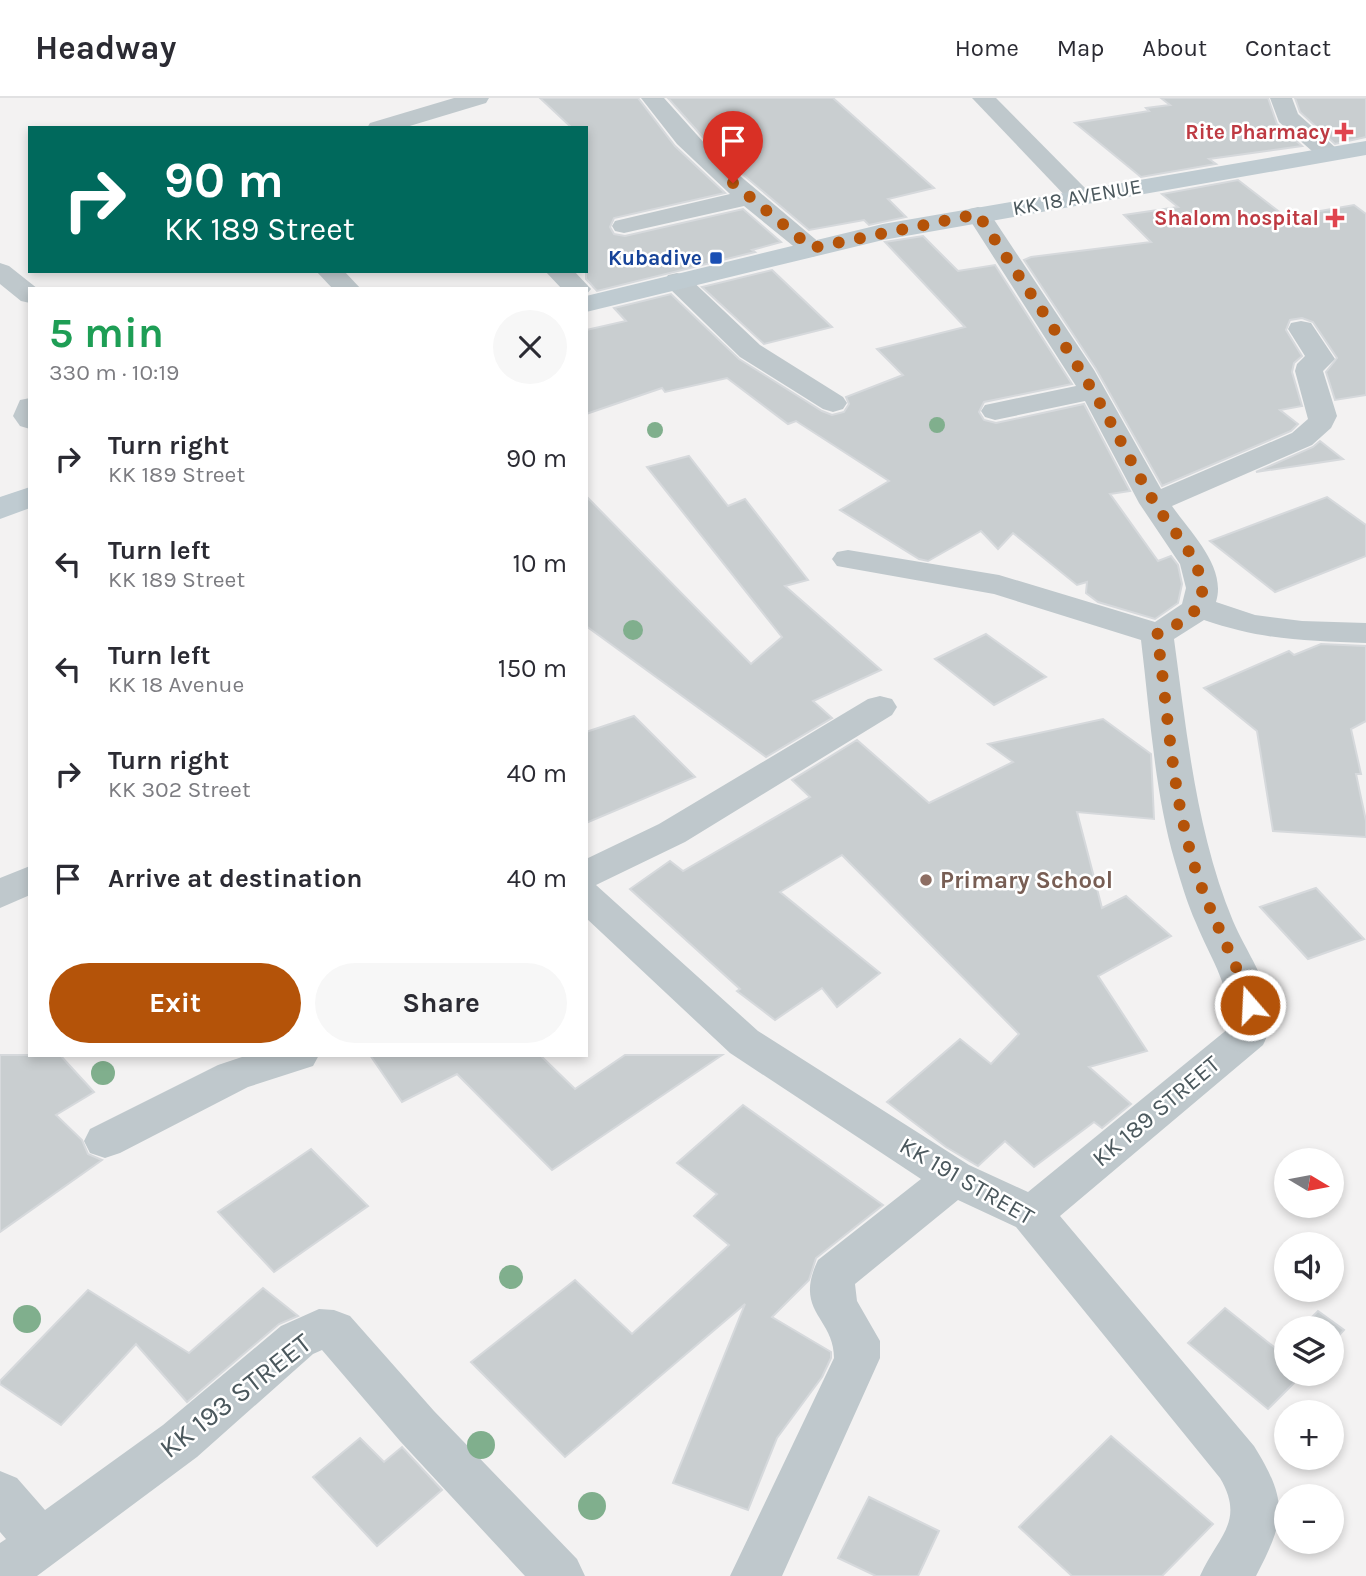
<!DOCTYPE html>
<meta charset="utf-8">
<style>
:root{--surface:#fff;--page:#f7f7f7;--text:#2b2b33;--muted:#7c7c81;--line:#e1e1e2;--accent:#b45309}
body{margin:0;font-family:Karla,sans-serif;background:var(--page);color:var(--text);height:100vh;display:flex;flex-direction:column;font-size:26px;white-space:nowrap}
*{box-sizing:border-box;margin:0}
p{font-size:23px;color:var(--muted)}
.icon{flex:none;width:38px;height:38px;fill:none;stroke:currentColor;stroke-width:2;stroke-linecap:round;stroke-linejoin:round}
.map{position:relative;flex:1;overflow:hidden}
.side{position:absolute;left:28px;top:189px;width:560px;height:770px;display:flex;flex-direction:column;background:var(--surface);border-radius:0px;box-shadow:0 4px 10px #0003}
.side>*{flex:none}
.hud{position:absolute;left:28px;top:28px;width:560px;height:147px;border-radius:0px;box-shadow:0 4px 10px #0003;background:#00695c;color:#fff;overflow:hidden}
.needle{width:46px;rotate:100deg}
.controls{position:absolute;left:1274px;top:1050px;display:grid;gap:14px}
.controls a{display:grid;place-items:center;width:70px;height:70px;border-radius:50%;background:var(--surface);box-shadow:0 4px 10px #0003;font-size:35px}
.pin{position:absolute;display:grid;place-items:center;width:60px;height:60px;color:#fff;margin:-72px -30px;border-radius:50% 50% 50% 0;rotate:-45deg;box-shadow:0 0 7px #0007}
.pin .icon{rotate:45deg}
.me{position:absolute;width:77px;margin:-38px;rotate:341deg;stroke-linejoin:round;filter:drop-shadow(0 0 5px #0008)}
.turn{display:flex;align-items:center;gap:24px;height:147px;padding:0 21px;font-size:32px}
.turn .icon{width:91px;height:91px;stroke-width:2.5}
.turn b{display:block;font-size:49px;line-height:60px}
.round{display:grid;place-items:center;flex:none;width:74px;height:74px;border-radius:37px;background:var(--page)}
.head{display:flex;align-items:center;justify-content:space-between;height:119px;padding:0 21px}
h1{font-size:42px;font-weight:700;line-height:52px;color:#1e9e55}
.cta{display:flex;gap:14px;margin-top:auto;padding:14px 21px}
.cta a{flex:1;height:80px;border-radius:42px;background:var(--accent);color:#fff;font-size:28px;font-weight:700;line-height:80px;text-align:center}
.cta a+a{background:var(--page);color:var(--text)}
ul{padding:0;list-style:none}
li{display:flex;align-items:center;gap:21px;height:105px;padding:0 21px}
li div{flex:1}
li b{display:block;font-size:26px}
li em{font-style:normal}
header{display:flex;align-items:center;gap:42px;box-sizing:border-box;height:98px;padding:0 35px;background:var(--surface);border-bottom:2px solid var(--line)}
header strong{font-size:33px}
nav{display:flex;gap:38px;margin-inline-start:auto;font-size:24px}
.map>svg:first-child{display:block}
</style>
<header>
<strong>Headway</strong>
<nav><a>Home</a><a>Map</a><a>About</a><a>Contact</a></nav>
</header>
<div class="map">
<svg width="1366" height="1478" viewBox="0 0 1366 1478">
<rect width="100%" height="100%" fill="#f3f2f2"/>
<!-- building -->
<g fill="#c9ced0" stroke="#d6d9dc" stroke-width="2">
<path d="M540,0H638L675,48L725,95L614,120L610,129L614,136L625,138L743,111L781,144L752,152L755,154L597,193L586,181V30H572Z"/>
<path d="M668,0H833L934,90L888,101L906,119L869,127L864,122L809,132L716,54Z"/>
<path d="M1161,0H1268L1277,26L1302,48L1209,61L1216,66L1141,79L1075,25L1149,13L1146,10L1170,7Z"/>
<path d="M1295,0H1366V39L1335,46L1300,14Z"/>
<path d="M1238,82L1286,119L1354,107L1366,116V297L1335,302L1326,274L1337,260L1313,224L1302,220L1290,222L1286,232L1302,258L1294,265L1292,274L1302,308L1280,312L1298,326L1291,333L1162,388L1096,271L1024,162L1031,159L1151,144L1124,117L1178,109L1162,96Z"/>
<path d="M923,138L958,173L995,167L1072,286L984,304L979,314L984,322L996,325L1084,306L1130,393L1110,396L1158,463L1171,458L1178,467L1182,486L1178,505L1155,521L1098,504L1086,495L1087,484L1077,487L1013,435L998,451L981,433L928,463L919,461L840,412L889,383L796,323L788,326L727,280L665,294L662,290L586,316V232L626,223L614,210L671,196L739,261L822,313L832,317L844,314L849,306L846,299L903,277L877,251L965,229L885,144Z"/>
<path d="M772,172L832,229L764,246L702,189Z"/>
<path d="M1320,343L1343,361L1256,374L1313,349Z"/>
<path d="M689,358L728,408L745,401L808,482L785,488L881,572L813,603L832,620L766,659L586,528V398L751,566L782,539L647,369Z"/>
<path d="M1327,399L1366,427V458L1275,494L1210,443Z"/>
<path d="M986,536L1046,579L994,607L935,561Z"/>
<path d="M1321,546L1366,548V623L1351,631L1361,676H1356L1366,723V739L1273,733L1257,633L1204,590L1289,553L1294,557Z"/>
<path d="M634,618L695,679L586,725V634Z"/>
<path d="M1103,621L1151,656L1154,721L1077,714L1102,810L1126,798L1171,838L1098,878L1147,953L1089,969L1131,1006L1102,1030L1094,1024L1034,1069L1005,1043L978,1068L946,1049L887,1004L960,941L991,966L1019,936L842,757L780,794L880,875L837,909L822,890L775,922L737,893L740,891L630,791L670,763L683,773L810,699L792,682L857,642L929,705L1013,664L988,646Z"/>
<path d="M1316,790L1364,841L1308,861L1260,809Z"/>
<path d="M0,957H60L94,994L56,1017L82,1042L88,1056L102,1062L0,1134Z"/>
<path d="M370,957H540L575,991L625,957H722L552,1072L457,976L402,1004Z"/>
<path d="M743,1007L883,1107L816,1160L809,1182L772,1219L831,1254V1260L822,1279L777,1340L748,1412L673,1385L745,1206L565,1359L471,1264L575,1182L632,1236L729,1147L694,1118L717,1096L677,1065Z"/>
<path d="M311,1051L368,1108L274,1174L218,1114Z"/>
<path d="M263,1190L298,1218L279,1226L187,1304L136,1246L61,1327L0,1286V1283L88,1192L189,1255Z"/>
<path d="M1225,1210L1279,1253L1286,1245V1276H1303L1268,1311L1188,1245Z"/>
<path d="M1318,1213L1344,1232L1332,1245V1230H1301Z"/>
<path d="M1111,1338L1213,1426L1162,1478H1072L1019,1429Z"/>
<path d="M360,1340L384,1364L402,1349L442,1392L377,1448L313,1379Z"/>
<path d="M869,1399L939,1433L918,1478H876L838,1460Z"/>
</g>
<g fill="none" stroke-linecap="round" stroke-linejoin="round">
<!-- street -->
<g fill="#bfc8cc" fill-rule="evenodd">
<path d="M454,0H489L486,5L403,30H367L370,25Z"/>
<path d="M641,0H664L714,56L821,146L825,151L821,156L812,159L803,156L744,108L624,135L615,133L612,128L615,123L730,96L677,46Z"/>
<path d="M972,0H996L1088,93L1091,98L1088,103L1079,105L1070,103Z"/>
<path d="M1270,0H1292L1298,16L1337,51L1341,56L1337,61H1321L1279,24Z"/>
<path d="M978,109L987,111L1094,272L1161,391L1292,335L1308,321L1295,273L1297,266L1305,258L1288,231L1291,225L1301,223L1311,225L1335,261L1323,273L1337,318L1331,330L1312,347L1172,408C1190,434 1227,469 1216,504L1255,517L1302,523L1366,525V545C1306,543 1262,542 1204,522L1174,541C1187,636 1196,733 1233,823C1249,861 1286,905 1263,947L1060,1118L1254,1348C1288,1403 1286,1421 1256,1478H1200C1217,1439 1246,1424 1220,1380L1016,1129L958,1102L855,1186L857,1203L880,1243V1260L782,1478H730L834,1260C834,1219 793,1214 818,1162L921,1081L730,955L586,820V761L659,726L868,601L880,598L892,601L897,609L892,617L685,744L596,787L758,933L969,1067L1028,1094L1229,930C1231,887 1211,862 1196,825C1187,805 1181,784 1175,764C1154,692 1150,615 1141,542L994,496L848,470L837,468L832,461L837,454L848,452L999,477L1155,524L1182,506L1186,490L1180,466L1139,405L1085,303L995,322L985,319L981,313L985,307L1076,288L966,116L969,111Z"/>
<path d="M0,165L9,168L38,191H30V205L21,203L0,186Z"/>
<path d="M316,173H344L361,191H333Z"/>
<path d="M545,173H574L591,191L586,197V191H562Z"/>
<path d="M677,175L686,177L760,247L843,299L847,305L843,311L833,314L823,311L740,259L668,189L664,183L668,177Z"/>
<path d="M30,300V331L20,328L13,318L20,302Z"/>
<path d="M30,768V797L0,810V780Z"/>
<path d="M248,957H319L313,968L248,989L120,1055L105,1060L90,1055L84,1043L90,1031L218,967Z"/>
<path d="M319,1211L334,1212L350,1218L434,1313L577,1461L585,1478H525L400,1343L322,1252L313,1256L197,1359L37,1478H0V1445L6,1441L0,1434V1373L17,1380L45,1412L163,1327L281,1228Z"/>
</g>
<!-- secondary -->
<g fill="#bfcbd1" fill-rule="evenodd">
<path d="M1366,43V57L883,142L586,214V198L883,126Z"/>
<path d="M30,389V410L0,421V399Z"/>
</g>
</g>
<!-- trees -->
<g fill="#80af8d">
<circle cx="937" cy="327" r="8"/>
<circle cx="655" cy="332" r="8"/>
<circle cx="633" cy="532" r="10"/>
<circle cx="103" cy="975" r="12"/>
<circle cx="511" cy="1179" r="12"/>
<circle cx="27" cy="1221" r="14"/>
<circle cx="481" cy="1347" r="14"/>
<circle cx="592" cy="1408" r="14"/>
</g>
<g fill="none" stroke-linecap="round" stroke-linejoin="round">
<!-- route -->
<path stroke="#b45309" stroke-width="12" stroke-dasharray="0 21.6" d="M733,85L812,150L978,116C1016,175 1058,234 1094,295C1115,330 1132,367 1153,402C1169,431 1199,455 1202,490C1204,516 1178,526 1157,536C1168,611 1171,690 1193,763C1207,813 1235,858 1250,907"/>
</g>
<!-- markers -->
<g fill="#e0444e" stroke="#fff" stroke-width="2.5">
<path d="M1340.5 23.5h7v7h7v7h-7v7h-7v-7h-7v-7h7z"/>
<path d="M1331.5 109.5h7v7h7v7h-7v7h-7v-7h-7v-7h7z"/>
</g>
<rect fill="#1a4fb4" stroke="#fff" stroke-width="2.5" x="709" y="153" width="14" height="14" rx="3.5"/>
<circle fill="#8d6e63" stroke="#fff" stroke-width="2.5" cx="926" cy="782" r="7"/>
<g text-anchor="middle" stroke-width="5" stroke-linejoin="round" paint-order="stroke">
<!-- far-health labels -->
<g font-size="21" font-weight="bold" fill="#be3a42" stroke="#fff" text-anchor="end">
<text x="1330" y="41">Rite Pharmacy</text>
<text x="1319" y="127">Shalom hospital</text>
</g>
<!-- far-street labels -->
<g font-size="21" fill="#4b585d" stroke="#fff">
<text transform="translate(1077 99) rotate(-10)" y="7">KK 18 AVENUE</text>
</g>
<!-- far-transit labels -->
<g font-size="21" font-weight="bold" fill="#164399" stroke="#fff" text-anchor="end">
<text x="702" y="167">Kubadive</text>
</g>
<!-- education labels -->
<g font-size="24" font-weight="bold" fill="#785e54" stroke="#fff" text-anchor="start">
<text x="940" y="790">Primary School</text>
</g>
<!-- street labels -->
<g font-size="24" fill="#4b585d" stroke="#fff">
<text transform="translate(1156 1013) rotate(-40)" y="8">KK 189 STREET</text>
<text transform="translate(967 1083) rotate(30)" y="8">KK 191 STREET</text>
</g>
<!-- near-street labels -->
<g font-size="28" fill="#4b585d" stroke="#fff">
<text transform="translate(235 1297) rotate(-38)" y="10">KK 193 STREET</text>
</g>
</g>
</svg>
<div class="controls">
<a><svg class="needle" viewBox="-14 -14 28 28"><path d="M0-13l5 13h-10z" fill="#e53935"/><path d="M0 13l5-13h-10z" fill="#7c7c81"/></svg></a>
<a><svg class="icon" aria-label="sound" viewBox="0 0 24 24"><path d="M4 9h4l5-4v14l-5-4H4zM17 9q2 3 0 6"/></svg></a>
<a><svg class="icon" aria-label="layers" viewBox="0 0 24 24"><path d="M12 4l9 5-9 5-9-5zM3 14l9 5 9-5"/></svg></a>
<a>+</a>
<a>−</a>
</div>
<div class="pin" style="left:733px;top:85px;background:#d93025"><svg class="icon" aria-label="arrive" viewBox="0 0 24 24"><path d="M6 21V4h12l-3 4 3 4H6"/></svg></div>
<svg class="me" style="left:1250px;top:907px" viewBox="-20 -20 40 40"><circle r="17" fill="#b45309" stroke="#fff" stroke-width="3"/><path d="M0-11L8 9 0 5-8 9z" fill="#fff"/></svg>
<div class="hud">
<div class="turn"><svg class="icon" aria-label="right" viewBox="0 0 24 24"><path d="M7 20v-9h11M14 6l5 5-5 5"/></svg><div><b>90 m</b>KK 189 Street</div></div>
</div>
<section class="side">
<div class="head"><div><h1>5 min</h1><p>330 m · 10:19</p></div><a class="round"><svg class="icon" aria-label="close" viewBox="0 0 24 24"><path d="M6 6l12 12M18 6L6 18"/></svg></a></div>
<ul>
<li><svg class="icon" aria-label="right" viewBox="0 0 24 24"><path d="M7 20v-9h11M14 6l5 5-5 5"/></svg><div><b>Turn right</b><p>KK 189 Street</p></div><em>90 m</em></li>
<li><svg class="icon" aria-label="left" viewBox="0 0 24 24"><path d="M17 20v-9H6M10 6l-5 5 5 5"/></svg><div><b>Turn left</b><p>KK 189 Street</p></div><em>10 m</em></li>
<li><svg class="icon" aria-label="left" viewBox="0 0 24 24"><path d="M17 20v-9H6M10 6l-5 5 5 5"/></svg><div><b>Turn left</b><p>KK 18 Avenue</p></div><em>150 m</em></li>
<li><svg class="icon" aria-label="right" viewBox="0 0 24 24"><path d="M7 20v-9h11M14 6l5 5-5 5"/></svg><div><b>Turn right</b><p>KK 302 Street</p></div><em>40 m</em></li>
<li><svg class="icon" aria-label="arrive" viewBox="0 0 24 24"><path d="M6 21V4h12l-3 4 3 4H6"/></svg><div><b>Arrive at destination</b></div><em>40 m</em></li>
</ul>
<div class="cta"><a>Exit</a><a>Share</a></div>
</section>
</div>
